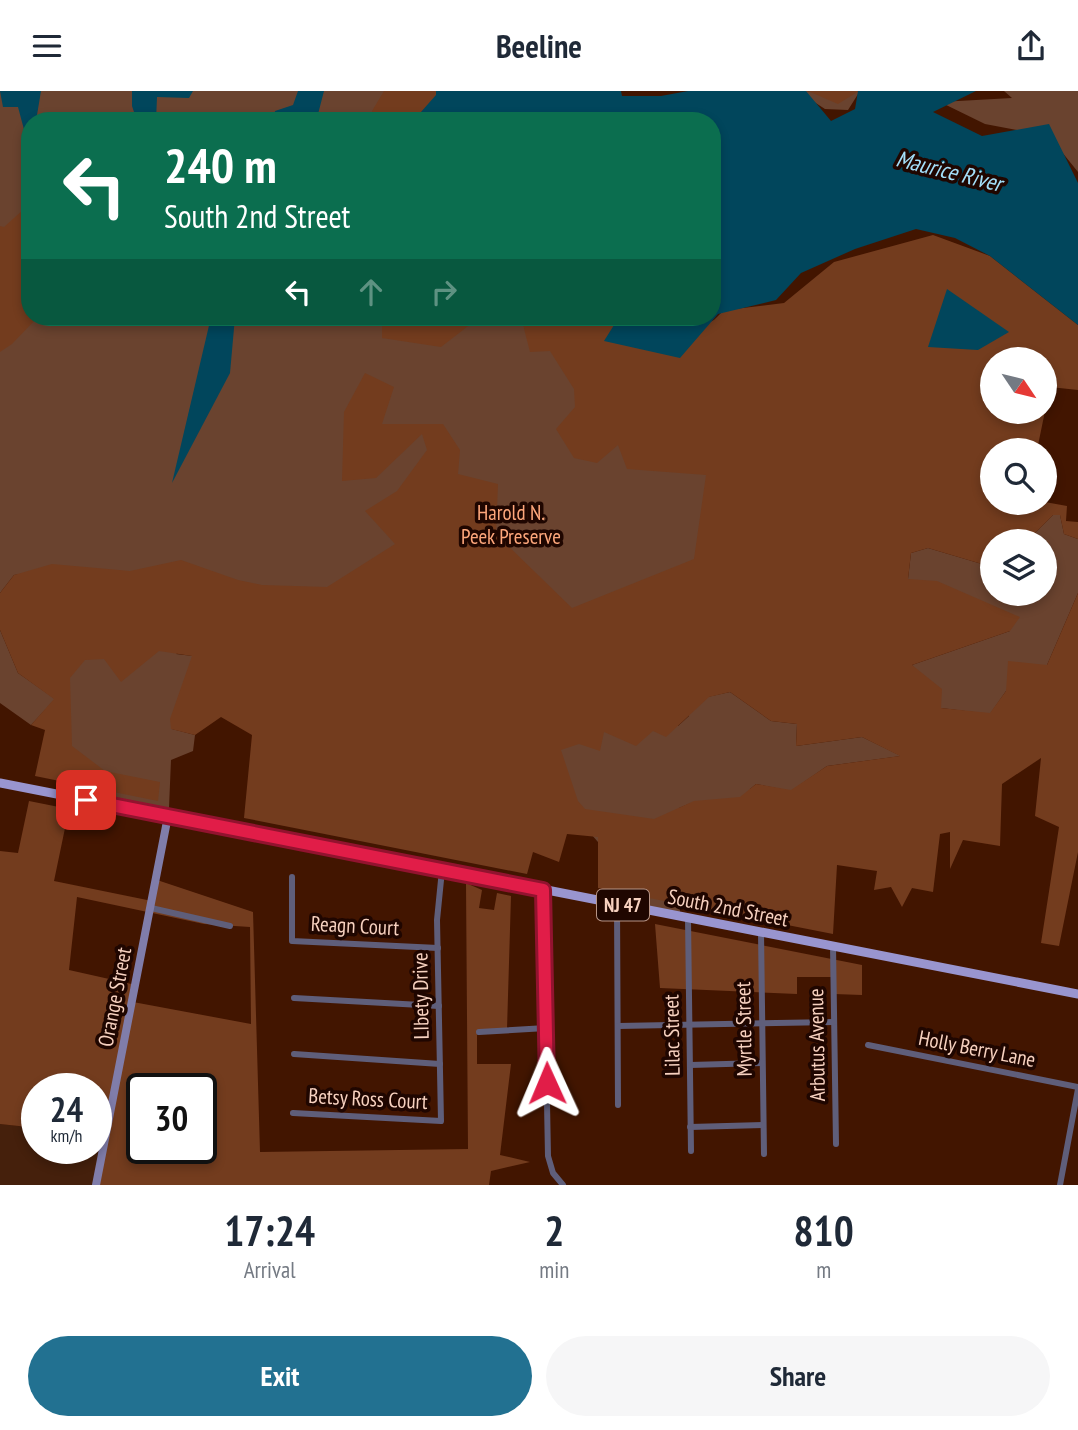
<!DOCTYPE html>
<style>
:root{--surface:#fff;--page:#f6f6f7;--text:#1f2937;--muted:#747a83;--accent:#227191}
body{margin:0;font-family:"PT Sans Narrow",sans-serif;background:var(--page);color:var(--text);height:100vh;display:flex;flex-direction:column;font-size:26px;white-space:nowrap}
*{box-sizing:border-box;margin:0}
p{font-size:23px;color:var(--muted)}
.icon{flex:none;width:38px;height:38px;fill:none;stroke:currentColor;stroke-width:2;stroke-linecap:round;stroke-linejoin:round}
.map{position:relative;height:1094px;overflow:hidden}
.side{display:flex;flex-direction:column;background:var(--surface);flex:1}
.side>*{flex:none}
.banner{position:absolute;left:21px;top:21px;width:700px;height:214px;border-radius:28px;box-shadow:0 4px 10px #0003;background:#0b6e4f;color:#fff;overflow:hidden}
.needle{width:46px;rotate:125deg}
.controls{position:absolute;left:980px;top:256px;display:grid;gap:14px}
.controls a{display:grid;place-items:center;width:77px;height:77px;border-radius:50%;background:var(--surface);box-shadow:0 4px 10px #0003;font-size:35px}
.speed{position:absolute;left:21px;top:982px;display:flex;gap:14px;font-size:35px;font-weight:700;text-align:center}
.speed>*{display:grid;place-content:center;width:91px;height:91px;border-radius:50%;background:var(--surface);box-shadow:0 4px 10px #0003;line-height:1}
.speed small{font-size:18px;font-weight:400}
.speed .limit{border:4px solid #111;border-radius:10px;background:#fff;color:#111}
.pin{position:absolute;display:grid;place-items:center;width:60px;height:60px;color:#fff;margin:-30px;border-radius:14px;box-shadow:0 4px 10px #0006}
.me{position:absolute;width:77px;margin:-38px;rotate:359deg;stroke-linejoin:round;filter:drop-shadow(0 0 5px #0008)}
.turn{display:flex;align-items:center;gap:24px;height:147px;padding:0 28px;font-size:32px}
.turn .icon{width:91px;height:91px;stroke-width:2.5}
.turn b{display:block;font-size:49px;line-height:60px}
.lanes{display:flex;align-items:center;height:66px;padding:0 28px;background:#0003;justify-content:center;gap:35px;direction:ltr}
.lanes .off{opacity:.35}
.eta{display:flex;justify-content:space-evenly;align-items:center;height:119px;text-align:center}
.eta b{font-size:42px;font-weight:700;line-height:49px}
.action{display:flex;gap:14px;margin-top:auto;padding:14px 28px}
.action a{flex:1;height:80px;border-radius:42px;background:var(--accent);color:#fff;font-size:28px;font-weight:700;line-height:80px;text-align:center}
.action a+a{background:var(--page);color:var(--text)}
header{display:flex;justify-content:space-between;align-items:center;height:91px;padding:0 28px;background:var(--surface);font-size:32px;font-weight:700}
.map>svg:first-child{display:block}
</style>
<header><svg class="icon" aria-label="menu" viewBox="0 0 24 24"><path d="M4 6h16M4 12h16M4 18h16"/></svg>Beeline<svg class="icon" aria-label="share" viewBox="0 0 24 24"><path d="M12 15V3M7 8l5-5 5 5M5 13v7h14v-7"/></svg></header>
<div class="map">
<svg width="1078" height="1094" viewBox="0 0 1078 1094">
<rect width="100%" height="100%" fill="#421500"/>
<!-- built -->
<path fill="#45200c" d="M0,1033L37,1037V1057H96V1043L106,1044L96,1094H0Z"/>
<!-- green -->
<g fill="#6a432f">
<path d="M0,0H442L449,30H30V226H641L701,236L714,229L727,216L678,635L689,625V610L730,601L771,630L797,633L796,655L862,646L901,665L827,675L791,700L756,693L750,698L753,830L693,819L691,712L679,717L680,826L612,812L611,766L571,720L248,495L176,563L193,565L173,622L172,638L195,644L193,660L171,669L169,717L62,696L73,475L14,484L0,502Z"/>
<path d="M797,0L859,1L860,0L848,19L825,18Z"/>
<path d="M1004,0H1078V81L1049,45L985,33L940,11L1012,7Z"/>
<path d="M1053,424H1060L1064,443L1078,448V502L1047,574L1006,600L990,623L941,617L912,574L1010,540L908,488L911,462L928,457L992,476V502H1045V450H1027Z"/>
<path d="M0,539L18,582L55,608L31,634L0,612Z"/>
</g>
<!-- forest -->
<g fill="#733c1e" fill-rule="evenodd">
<path d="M384,0H440L423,30H376L372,20Z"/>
<path d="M808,0H859L838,13Z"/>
<path d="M30,103V226H38L12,253L0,261V135L4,136L24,118V107Z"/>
<path d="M933,144L990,165L1078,234V299L1050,296L1037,359H992V411H1045L1067,415L1066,430L1078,431V448L1064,443L1060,424H1053L1027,450H992V476L928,457L911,462L908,488L937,490L1020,526L1010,540L912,574L942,598L941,617L990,622L1006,600L1008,570L1047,574L1078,502V761L1059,855L1041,852L1059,736L1035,725L1041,667L1002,693L1000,755L963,749L950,778V741L940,743L933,801L912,797L902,816L891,796L874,799L877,780L837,774L833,843L598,797V746L567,743L559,771L533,761L527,783L244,727L252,644L221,626L195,644L171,638L170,628L192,565L159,560L121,591L104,568L85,569L70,587L72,655L105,680L160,691L158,710L35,685L45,639L31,634L54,608L18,582L0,539V502L14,484L52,473L130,480L181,469L238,489L262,494L327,496L395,453L365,420L397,400L427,359L422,343L376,387L342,390L344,321L365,282L394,296L382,333H443L460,359L458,383L498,393L496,443L572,517L694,468L706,384L627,378L618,354L597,372L574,367L556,338L575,316L574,298L550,260L530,261L521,226H629L691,249L726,219L784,212L834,171ZM992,268H1045V320H992ZM730,601L771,630L797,633L796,655L862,646L900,665L827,675L791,699L756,693L740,706L694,710L654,728L585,718L578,710L561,659L579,653L600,660L604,641L636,655L653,640L666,646L709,606Z"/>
<path d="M410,226H480L441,256L382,247V235Z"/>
<path d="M29,710L69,718L54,790L152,810L157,789L253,821L260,1061L468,1058L466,792L482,799L479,817L494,819L497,802L511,805L507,938L477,939V973H511L500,1064L530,1071L491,1080L489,1094H96L106,1044L96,1043V998H37V1037L0,1033V760L18,762ZM77,806L204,833L250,836L251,933L133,911L136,894L69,879ZM142,998H201V1057H142Z"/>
<path d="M655,833L862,874V904L834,903L832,886H797V903L660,897Z"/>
</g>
<!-- water -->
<g fill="#01465c">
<path d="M0,0H41L36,30H30V61L18,16H3Z"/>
<path d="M132,0H193L189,7L157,6L156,30H137L132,15Z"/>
<path d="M298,0H324L317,27L273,30L275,20L293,14Z"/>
<path d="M436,0H621L622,5H661L688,0H806L831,30L855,18L858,0H976L933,21L982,45L1049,33L1078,92V234L990,165L955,147L916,138L855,158L801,182L776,209L718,223L680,267L604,250L619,226H712V30H413L436,4Z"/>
<path d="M947,198L1009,241L978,259L928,256Z"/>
<path d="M211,226H235L230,282L172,392Z"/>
</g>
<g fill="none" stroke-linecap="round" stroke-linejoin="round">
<!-- street -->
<g stroke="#5f5e7a" stroke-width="6">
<path d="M292,786V850L438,857"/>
<path d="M543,799L548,1065L553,1082L563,1094"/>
<path d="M617,813L618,1014"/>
<path d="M151,817L230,835"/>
<path d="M688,827L691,1060"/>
<path d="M761,841L764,1063"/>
<path d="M833,855L836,1053"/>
<path d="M294,907L439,915"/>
<path d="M618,935L834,931"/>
<path d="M479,941L546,937"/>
<path d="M868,954L1078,996"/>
<path d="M294,963L440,973"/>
<path d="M690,974L762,972"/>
<path d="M293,1022L441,1030L437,829L442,779"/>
<path d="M690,1036L763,1034"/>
<path d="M1060,1094L1078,998"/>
</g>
<!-- secondary -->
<path stroke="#807daa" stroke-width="8" d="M96,1094L168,725"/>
<!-- primary -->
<path stroke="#9995cf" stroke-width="9" d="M0,692L1078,903"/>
</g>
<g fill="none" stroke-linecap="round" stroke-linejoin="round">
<defs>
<path id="route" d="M86,709L543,799L547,992"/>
</defs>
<!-- route casing -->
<use href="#route" stroke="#92132f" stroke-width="18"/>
<!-- route -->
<use href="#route" stroke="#e11d48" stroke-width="12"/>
</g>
<g text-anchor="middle" stroke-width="7" stroke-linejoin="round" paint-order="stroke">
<!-- shield labels -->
<rect fill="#1f0600" stroke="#b69486" stroke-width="2" x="597" y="798.5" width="52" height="31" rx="5"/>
<g font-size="19" font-weight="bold" fill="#f7d1bf">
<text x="623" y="821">NJ 47</text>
</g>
<!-- park labels -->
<g font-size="21" fill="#fea77b" stroke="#1f0600">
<text x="511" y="429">Harold N.<tspan x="511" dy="24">Peek Preserve</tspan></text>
</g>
<!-- street labels -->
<g font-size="21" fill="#f7d1bf" stroke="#1f0600">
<text transform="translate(728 817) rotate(11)" y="7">South 2nd Street</text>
<text transform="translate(355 835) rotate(3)" y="7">Reagn Court</text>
<text transform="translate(421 905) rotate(-91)" y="7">LIbety Drive</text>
<text transform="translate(115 906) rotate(-79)" y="7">Orange Street</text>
<text transform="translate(744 938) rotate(-91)" y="7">Myrtle Street</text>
<text transform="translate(672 944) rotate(-91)" y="7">Lilac Street</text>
<text transform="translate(817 954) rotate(-91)" y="7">Arbutus Avenue</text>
<text transform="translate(977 958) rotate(11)" y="7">Holly Berry Lane</text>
<text transform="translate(368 1008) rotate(3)" y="7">Betsy Ross Court</text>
</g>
<!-- water labels -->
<g font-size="23" font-style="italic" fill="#a3dff9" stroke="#1f0600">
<text transform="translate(949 80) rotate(14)" y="8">Maurice River</text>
</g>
</g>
</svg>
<div class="controls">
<a><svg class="needle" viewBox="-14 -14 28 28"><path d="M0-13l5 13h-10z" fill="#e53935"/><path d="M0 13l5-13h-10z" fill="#747a83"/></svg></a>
<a><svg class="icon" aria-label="search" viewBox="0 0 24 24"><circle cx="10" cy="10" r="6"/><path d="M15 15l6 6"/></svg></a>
<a><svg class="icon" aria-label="layers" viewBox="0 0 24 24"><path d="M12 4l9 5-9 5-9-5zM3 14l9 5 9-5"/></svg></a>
</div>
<div class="speed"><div>24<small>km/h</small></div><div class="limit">30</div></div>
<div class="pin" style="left:86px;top:709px;background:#d93025"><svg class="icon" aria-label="arrive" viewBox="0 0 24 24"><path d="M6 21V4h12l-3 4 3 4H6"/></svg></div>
<svg class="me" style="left:547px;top:992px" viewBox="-20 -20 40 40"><path d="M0-17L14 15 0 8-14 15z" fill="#e11d48" stroke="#fff" stroke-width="4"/></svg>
<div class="banner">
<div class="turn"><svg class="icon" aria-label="left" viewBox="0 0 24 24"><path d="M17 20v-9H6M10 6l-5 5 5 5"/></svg><div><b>240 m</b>South 2nd Street</div></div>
<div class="lanes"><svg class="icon" aria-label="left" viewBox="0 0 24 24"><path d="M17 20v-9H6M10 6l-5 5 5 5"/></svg><svg class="icon off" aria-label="ahead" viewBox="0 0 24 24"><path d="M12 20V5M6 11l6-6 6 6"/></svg><svg class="icon off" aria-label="right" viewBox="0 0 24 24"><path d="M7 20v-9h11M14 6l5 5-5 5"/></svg></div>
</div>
</div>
<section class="side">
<div class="eta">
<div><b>17:24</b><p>Arrival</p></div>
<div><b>2</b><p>min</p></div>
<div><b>810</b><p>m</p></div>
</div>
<div class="action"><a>Exit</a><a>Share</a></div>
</section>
